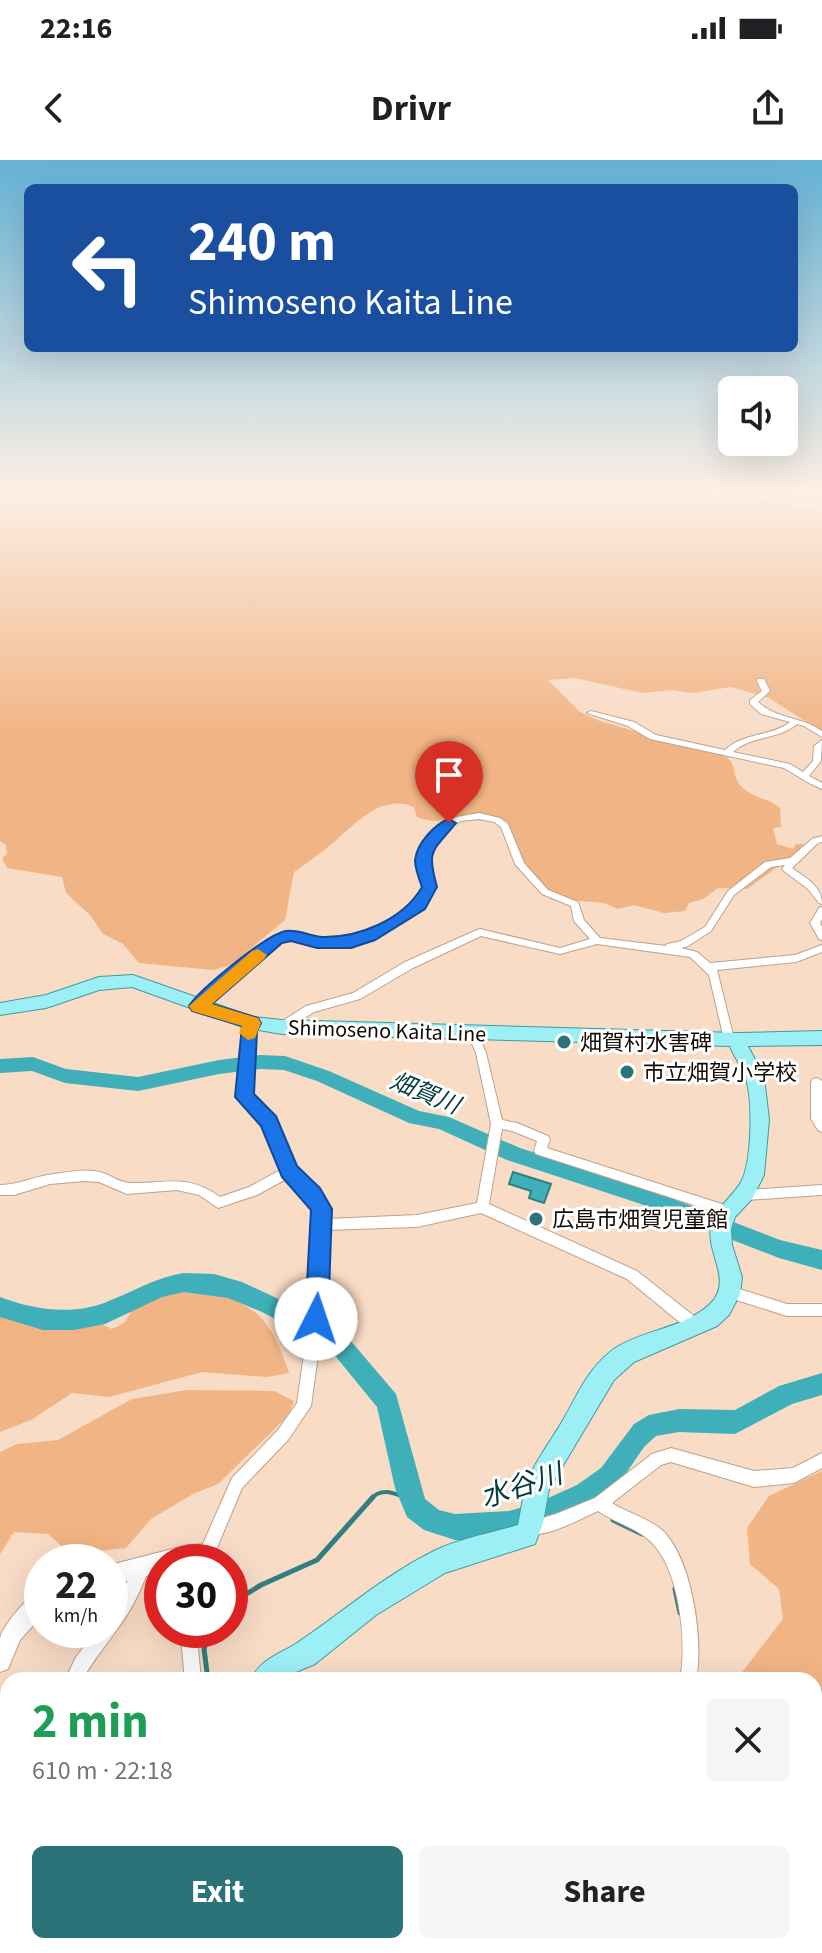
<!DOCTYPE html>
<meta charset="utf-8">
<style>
:root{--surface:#fff;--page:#f6f6f6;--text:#202124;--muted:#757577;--accent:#2a7379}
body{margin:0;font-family:"Source Sans 3","Noto Sans JP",sans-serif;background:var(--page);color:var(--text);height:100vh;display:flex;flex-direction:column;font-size:30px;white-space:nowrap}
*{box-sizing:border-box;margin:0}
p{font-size:26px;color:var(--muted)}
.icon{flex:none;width:44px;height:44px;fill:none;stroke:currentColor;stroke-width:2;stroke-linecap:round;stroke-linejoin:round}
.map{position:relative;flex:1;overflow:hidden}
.panel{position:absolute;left:0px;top:1512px;width:822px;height:282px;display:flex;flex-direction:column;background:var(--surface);border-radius:24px 24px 0 0;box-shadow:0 8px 32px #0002}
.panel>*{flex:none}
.guide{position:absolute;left:24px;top:24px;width:774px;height:168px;border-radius:12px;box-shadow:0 8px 32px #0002;background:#1a4fa0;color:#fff;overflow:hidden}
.tools{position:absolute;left:718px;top:216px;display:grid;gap:16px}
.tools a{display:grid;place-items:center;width:80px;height:80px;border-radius:12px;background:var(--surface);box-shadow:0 8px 32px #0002;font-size:40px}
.speed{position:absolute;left:24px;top:1384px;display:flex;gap:16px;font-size:40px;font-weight:700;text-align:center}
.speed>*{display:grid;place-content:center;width:104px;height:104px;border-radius:50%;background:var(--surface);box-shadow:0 8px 32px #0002;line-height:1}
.speed small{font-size:20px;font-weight:400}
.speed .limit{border:12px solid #d22;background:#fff;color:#111}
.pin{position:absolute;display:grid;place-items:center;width:68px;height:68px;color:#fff;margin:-82px -34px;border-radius:50% 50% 50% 0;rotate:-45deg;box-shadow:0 0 8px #0007}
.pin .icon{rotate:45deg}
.me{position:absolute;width:88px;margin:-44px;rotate:4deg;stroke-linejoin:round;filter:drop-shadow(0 0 6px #0008)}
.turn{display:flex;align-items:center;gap:28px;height:168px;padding:0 32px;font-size:36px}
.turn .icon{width:104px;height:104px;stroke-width:2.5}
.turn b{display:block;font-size:56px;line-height:68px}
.round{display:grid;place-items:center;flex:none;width:84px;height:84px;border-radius:12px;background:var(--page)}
.overview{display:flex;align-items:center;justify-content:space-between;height:136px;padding:0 32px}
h1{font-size:48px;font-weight:700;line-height:60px;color:#1e9e55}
.action{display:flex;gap:16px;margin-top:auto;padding:16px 32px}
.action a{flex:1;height:92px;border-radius:12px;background:var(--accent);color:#fff;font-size:32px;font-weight:700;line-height:92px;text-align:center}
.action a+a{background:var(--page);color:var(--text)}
.status{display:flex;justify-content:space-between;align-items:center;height:56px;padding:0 40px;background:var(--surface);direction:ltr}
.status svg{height:22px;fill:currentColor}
header{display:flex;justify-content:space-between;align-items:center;height:104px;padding:0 32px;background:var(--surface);font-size:36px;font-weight:700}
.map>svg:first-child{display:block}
</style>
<div class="status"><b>22:16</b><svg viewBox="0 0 49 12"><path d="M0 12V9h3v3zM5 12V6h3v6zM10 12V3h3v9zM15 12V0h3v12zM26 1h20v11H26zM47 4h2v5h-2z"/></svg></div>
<header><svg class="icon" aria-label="back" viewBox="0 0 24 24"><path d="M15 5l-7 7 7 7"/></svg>Drivr<svg class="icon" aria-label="share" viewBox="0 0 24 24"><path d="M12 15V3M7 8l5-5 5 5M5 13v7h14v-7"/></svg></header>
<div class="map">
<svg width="822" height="1793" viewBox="0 0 822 1793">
<rect width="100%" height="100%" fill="#f8dcc6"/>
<!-- green -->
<g fill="#f1b484">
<path d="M0,328H724L698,341L714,343L713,339L722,332C737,343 750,336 768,340L770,344L822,352V572L769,538L731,527L692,533L672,530L642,533L575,518L548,520L580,552L600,561L706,592C748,596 723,615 747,631C757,639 770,639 780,648L781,667L773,668L777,684L793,689L796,684H804L793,696L747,729L718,728L703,739L689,743L685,751L664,753L634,745L618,749L604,743L570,740L556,734L545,728L518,694L508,665C469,637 452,672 417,657L414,647C382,633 356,663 334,682C321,693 308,702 294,712L285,760L231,805L213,810L139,803L123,784L103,774L91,756L66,733L62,717L7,708L2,698L7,694L6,685L0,681Z"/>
<path d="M187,1126C249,1141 268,1149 289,1213L267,1217L202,1212L109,1237L72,1233L31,1260L0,1272V1153L29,1152L58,1161L90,1157L111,1169C131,1163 128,1154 137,1137L162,1128Z"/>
<path d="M187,1230L274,1231L294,1241L289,1255L218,1324L193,1334L151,1359L126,1388L70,1394L48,1374L14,1372L0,1394V1292L17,1284L58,1280L132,1239Z"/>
<path d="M822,1311V1793H724L722,1786H814V1520H740L742,1512L783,1459L779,1429L750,1404L747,1368L769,1336Z"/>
</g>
<!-- water -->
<path fill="#3fb0b9" stroke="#327e83" stroke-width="2" d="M513,1012L551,1024L544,1043L529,1038L531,1031L509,1024Z"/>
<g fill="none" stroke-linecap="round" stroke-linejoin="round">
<!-- stream-far1 -->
<g stroke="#327e83" stroke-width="4">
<path d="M579,1337L582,1339"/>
<path d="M371,1339C382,1326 396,1334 409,1339"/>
</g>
<!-- stream -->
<g stroke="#327e83" stroke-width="5">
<path d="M403,1337L410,1339"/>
<path d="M579,1337L587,1342"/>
<path d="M613,1360L642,1374"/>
<path d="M675,1429L680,1453"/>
<path d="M230,1444L261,1425L317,1400L373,1337"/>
<path d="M208,1520L204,1489L210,1470"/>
<path d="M0,1777L8,1765"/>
<path d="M718,1786L719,1793"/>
</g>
<!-- river -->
<g fill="#3fb0b9" fill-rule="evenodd">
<path d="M260,895L285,896L329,911L419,951L449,957L520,988L642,1027L780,1080L822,1090V1110L779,1098L638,1043L507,1000L439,969L409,963L317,921L284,910L260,909L219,914L138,931L65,923L32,911L0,913V899L33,897L66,909L138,917L219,900Z"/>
<path d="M184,1113L214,1114L242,1122L317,1157L344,1173L396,1234L425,1339L439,1350L455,1354L509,1351L537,1343L577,1325L601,1308L634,1264L649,1255L679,1249L735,1250L779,1226L822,1213V1235L792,1244L735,1274L679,1272L656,1276L644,1287L618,1325L594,1343L537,1368L509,1376L481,1380H455L424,1370L407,1357L395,1328L377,1247L332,1192L313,1178L262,1152L228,1138L184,1132L162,1137L105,1164L74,1170H43L0,1157V1137C35,1150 74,1156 109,1141C135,1131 156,1117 184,1113Z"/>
</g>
<defs>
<g id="minor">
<path d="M727,328L790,341L822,343V347L790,345L728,332L715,337L712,335Z"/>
<path d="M758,519H764L770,531L758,542C776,559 801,556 822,571V577L804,566L797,564C779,580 751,575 733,592L790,604L803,612L813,601L814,586L822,580L821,601L809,616L822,623V629L809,623L784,608L650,579L628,566L587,553L591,551L634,562L656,575L725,590C744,572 771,577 790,562L761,554L750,544V540L762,531L757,521Z"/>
<path d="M479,653L500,658L508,664L524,703L548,730L578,742L584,760L600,778L666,786L667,784L681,781L705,767L728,731L765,702L790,698L812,679L822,676V682L818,683L792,708C806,718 822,726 822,744L819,743L808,729L784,711L782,709L785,705L771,707L734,735L711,771L688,786L681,788L697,792L710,803L795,795L822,785V792L796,802L717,810L734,879L729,883L724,879L709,815L690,797L597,784L560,794L481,776L413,808L360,839L314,852L286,870H278L277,867L278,864L306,846L353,833L405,802L477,770L480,769L560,788L590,779L574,761L571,746L542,734L515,704L501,667L494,662L479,659L461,661L443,671L437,679L427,702L433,733C410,765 363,790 324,786C308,785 296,777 280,781L202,849H194L193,846L194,843L274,777C294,770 304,778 323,779C359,783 401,761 423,733L417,702L430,676L437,667L456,657Z"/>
<path d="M822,747V759L820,763L822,767V780L819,779L810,763L819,748Z"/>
<path d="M252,859L257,863L253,871L250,936C258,944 270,952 275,963C282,977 285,996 295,1009C307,1026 328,1035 327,1059L417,1055L477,1043L491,964L476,893L467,872L472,868L476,869L486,893L502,960L517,963L548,976L550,979L547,988L728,1046L732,1047L734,1051L732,1055L728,1056L536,994L534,991L537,981L512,971L502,969L489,1044L637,1111L699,1160L701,1165L699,1170L694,1171L689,1170L627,1119L481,1053L417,1067L326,1070L323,1159L311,1246L288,1280L242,1328L211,1402H195L232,1318L278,1270L297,1243L309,1159L315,1050L308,1038L288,1018L257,1035L218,1048L199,1035L177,1030L127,1034L99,1022L85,1021L50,1024L14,1035H0V1025C19,1025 35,1016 54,1014C69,1012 88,1008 103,1013C112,1016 121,1023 131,1023C168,1024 186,1013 220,1037L249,1027L282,1009L264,965L238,937L243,871L248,860Z"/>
<path d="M817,918L822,921V972L818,970L811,959V922L813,919Z"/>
<path d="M822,1025V1035L747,1040L743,1039L741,1035L743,1031L747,1030Z"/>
<path d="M730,1126L787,1144H822V1156H787L730,1138L725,1136L723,1132L725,1128Z"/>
<path d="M671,1288L754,1311L793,1308L822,1293V1308L794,1323L754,1327L671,1302L661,1305L612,1343C628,1353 648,1358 662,1370C692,1398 704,1481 696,1520H680C687,1483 680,1411 652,1383C638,1368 615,1363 598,1351C580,1359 543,1380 525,1373L522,1368L525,1363L556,1354L595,1338L652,1294Z"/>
<path d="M142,1399L148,1401L150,1407C141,1429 132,1450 118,1468C106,1485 92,1502 82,1520H65L76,1497L97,1470H110V1451L124,1429L136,1401Z"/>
<path d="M184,1470H200L198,1488L201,1520H185L182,1488Z"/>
<path d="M8,1620V1645L0,1650V1625Z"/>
<path d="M8,1771V1786H16L11,1793H0V1776Z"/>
<path d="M133,1786H155L158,1793H136Z"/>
<path d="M564,1786H584L583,1793H563Z"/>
<path d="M675,1786H695L696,1793H676Z"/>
</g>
<g id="tertiary">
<path d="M205,1384L212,1387L215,1394L212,1401L162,1402V1412L110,1425V1405L188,1385Z"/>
<path d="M42,1430V1456L20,1480L8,1509L0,1512C0,1501 0,1489 0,1479C2,1465 29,1435 42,1430Z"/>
</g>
<g id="primary">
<path d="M133,815L253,857L282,860L738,873L822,871V885L748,886L764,917L769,960L764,1015L752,1039L735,1057L731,1069L732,1085L742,1117L740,1134L729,1155L717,1166L634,1202L614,1220L549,1329L543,1363L535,1384L445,1413L376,1455L315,1504L296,1512L286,1520H251C260,1499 280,1494 297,1483C342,1453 381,1418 430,1393C456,1379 489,1374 518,1365L525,1328L531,1313C540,1294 553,1278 563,1260C578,1234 590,1204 617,1187C646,1169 686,1168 711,1143C733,1120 706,1093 711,1067C715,1047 731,1039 741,1022C752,1002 753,941 746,919C743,907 734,898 730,886L282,874L246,868L132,827L99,830L46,848L0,855V843L46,835L99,817Z"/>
<path d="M270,1786H302L301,1793H269Z"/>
</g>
</defs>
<!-- minor casing -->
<use href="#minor" stroke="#bda28d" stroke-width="2"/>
<!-- tertiary casing -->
<use href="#tertiary" stroke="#bda28d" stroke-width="2"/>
<!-- primary casing -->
<use href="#primary" stroke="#42999d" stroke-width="2"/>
<!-- minor -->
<use href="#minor" fill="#fff" fill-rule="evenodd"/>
<!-- tertiary -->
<use href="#tertiary" fill="#fff" fill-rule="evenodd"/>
<!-- primary -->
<use href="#primary" fill="#9deff6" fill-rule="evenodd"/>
</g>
<!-- sky -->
<linearGradient id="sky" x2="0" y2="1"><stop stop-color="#64b2d5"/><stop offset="0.57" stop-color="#fcefe5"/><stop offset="1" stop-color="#fcefe5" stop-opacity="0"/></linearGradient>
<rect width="822" height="579" fill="url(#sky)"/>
<!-- route -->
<path fill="#1a73e8" stroke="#114b97" stroke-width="2" d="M449,659L456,663C433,692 426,688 437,727L425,749L375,780L351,788H317L291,781L282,783L212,844L258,858L261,863L257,871L254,934L276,956L297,1006L320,1028L332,1049L328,1159L324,1166L316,1169L308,1166L305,1159L311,1050L282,1017L261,966L235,937L242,866L192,851L189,846C200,829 267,774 286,771C298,769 310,776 322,777C358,778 403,760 422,727C419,719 415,708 415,700C417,683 435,664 449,659Z"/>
<!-- slow -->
<path fill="#f59e0b" d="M258,789L267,795L264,799L212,844L258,858L261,863L255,878L248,880L239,873L242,866L192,851L189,846L252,791Z"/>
<!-- markers -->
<g fill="#2a7379" stroke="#fff" stroke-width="3">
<circle cx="564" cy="882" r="8"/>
<circle cx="627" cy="912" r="8"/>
<circle cx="536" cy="1059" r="8"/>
</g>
<g text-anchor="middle" stroke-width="6" stroke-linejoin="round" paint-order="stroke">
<!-- street labels -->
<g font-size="22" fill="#140b04" stroke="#fff">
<text transform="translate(387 870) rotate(2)" y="8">Shimoseno Kaita Line</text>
</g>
<!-- poi labels -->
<g font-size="22" fill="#140b04" stroke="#fff" text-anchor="start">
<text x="580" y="890">畑賀村水害碑</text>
<text x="643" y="920">市立畑賀小学校</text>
<text x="552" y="1067">広島市畑賀児童館</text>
</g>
<!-- water labels -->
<g font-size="24" font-style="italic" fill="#033a3e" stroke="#fff">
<text transform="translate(425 933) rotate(22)" y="8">畑賀川</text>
</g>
<!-- near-water labels -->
<g font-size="28" font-style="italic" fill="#033a3e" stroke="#fff">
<text transform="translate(521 1325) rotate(-18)" y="10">水谷川</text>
</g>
</g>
</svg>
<div class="tools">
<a><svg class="icon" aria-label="sound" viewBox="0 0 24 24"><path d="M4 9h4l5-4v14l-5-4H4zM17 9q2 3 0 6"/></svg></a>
</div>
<div class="speed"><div>22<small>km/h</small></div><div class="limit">30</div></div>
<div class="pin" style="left:449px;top:663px;background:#d93025"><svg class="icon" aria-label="arrive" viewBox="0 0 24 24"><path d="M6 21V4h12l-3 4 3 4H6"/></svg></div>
<svg class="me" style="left:316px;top:1159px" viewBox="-20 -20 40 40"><circle r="19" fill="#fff"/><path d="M0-13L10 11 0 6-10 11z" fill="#1a73e8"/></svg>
<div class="guide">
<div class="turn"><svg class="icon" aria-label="left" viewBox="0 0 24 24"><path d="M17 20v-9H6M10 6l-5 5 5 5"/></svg><div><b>240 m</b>Shimoseno Kaita Line</div></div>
</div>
<section class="panel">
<div class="overview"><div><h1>2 min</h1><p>610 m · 22:18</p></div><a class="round"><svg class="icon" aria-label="close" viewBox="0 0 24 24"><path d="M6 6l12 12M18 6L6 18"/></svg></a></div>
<div class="action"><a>Exit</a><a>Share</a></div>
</section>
</div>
